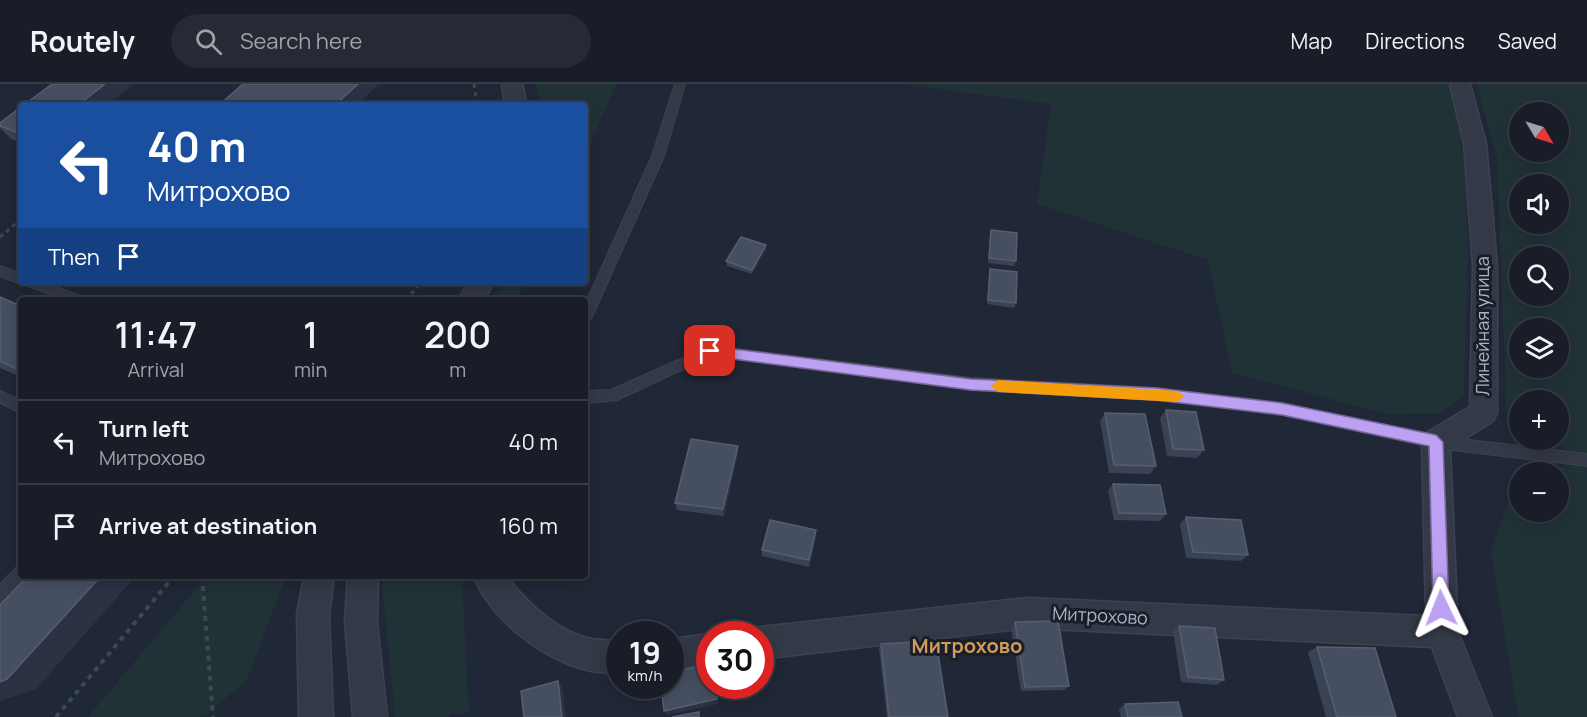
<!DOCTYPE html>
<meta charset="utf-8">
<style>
:root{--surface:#181d28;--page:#252a34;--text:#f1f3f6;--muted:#9fa2a8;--line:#363b45}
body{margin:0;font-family:Manrope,sans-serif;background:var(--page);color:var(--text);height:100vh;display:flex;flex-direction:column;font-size:22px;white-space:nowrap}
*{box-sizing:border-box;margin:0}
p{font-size:20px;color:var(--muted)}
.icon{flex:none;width:33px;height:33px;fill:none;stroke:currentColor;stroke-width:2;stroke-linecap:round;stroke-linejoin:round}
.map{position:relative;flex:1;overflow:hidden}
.panel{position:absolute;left:18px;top:213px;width:570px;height:282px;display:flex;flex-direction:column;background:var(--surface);border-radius:6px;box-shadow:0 3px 15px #0003,0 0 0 2px var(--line)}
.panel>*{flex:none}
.banner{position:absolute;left:18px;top:18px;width:570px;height:183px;border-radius:6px;box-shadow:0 3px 15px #0003,0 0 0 2px var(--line);background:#1a4fa0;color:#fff;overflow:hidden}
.needle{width:39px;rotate:128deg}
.buttons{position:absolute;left:1509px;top:18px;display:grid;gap:12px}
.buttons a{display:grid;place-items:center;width:60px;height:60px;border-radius:50%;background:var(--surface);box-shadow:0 3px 15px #0003,0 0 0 2px var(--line);font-size:30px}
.speed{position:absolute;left:606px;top:537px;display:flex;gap:12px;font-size:30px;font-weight:700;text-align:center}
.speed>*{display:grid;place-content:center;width:78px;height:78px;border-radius:50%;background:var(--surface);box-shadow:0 3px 15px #0003,0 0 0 2px var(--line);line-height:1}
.speed small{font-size:15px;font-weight:400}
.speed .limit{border:9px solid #d22;background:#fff;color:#111}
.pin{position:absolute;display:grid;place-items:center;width:51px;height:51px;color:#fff;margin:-26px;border-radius:12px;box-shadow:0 3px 9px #0006}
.me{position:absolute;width:66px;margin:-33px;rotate:358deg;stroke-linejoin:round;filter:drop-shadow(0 0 4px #0008)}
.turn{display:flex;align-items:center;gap:21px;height:126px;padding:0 30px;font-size:27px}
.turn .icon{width:78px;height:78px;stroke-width:2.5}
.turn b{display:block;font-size:42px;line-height:51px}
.then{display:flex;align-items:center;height:57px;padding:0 30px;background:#0003;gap:12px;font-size:22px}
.eta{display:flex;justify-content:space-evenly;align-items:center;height:102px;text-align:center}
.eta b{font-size:36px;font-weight:600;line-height:42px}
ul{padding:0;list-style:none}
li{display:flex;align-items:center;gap:18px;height:84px;padding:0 30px;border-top:2px solid var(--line)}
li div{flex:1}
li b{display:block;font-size:22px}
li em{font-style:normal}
header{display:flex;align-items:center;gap:36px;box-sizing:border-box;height:84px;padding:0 30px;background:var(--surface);border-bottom:2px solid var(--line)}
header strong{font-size:28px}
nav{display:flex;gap:33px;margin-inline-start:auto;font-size:21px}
.search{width:420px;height:54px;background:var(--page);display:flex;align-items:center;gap:15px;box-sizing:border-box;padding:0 21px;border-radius:33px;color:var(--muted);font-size:22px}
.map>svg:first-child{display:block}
</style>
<header>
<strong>Routely</strong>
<div class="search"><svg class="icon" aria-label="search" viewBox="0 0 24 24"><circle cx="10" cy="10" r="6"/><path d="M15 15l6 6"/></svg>Search here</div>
<nav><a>Map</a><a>Directions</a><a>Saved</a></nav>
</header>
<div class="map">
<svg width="1587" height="633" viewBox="0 0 1587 633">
<rect width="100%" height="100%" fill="#202736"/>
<!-- green -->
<g fill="#213237" fill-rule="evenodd">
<path d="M536,0H616L585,72V21H540Z"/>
<path d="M903,0H1450C1476,101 1466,209 1464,312L1440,329L1388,330L1232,289L1208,176L1037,120L1051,20Z"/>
<path d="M1476,0H1587V373L1539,356H1558V316H1520L1519,348L1507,344L1497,71ZM1520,28H1558V68H1520ZM1520,100H1558V140H1520ZM1520,172H1558V212H1520ZM1520,244H1558V284H1520Z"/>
<path d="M505,198H525L516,216H494Z"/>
<path d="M1587,381V633H1518L1491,468L1519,385ZM1520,388H1558V428H1520Z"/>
<path d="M207,492H286L247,596L207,630L198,633H88Z"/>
<path d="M381,492H462L469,629L449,630V633H395Z"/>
</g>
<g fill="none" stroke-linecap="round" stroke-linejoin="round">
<defs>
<g id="service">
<path d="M675,0H685L664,72L591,235L585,240V221L652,72Z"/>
<path d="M0,182L21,190V198H44L83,213L85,216H65L26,201L24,199L21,200L0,192Z"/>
<path d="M710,262L971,294L1156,304L1282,319L1436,352L1587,370V382L1436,364L1282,331L1156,316L971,306L711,272L617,316L585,319V307L611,306Z"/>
<path d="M0,307L21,317V329L0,319Z"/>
<path d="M21,482V492H27L26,494L5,516L0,518V500L16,484Z"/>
</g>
<g id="minor">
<path d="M502,0H522L527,21H505Z"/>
<path d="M1450,0H1470L1486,60L1497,181V329L1493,337L1450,364L1458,548L1492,633H1458L1432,563L1027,544L760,575V550H748L760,543L1027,514L1426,532L1422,358L1426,349L1470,323L1473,181L1464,60Z"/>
<path d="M469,198H494L484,216H458Z"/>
<path d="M304,492H334L329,530L333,633H299L297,530Z"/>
<path d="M348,492H378L377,538L387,633H353L345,538Z"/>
<path d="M473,492H506C526,517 555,546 587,554C597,557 609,556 620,557V589C609,588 598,589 587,586C541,574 492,536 473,492Z"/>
<path d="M710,550V582L670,587V555Z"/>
</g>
</defs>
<!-- service casing -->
<use href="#service" stroke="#3c4250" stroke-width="2"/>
<!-- minor casing -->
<use href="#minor" stroke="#3c4250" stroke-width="3"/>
<!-- path-far1 -->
<g stroke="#3a4b4f" stroke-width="3" stroke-dasharray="4 4" stroke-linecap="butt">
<path d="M474,0L477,21"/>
<path d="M0,153L21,135"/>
<path d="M406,216L421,198"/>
</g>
<!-- path -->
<g stroke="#3a4b4f" stroke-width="4" stroke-dasharray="5 5" stroke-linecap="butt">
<path d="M202,492L213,633"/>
<path d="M56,633L174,492"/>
</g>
<!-- service -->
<use href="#service" fill="#333946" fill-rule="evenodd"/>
<!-- minor -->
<use href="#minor" fill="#333946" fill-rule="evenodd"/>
</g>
<!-- wall -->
<g fill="#3a4255">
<path d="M21,23V59L11,55L0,44V39Z"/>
<path d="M991,146L1016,177L1014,182L988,179L990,151Z"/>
<path d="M766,166L752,190L727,182L726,177Z"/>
<path d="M990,185L1016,219L1014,224L987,220L989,190Z"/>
<path d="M0,213L21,222V293L0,284Z"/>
<path d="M1166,326L1204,366L1197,374L1167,372L1160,334Z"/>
<path d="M1105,329L1156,382L1150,390L1109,389L1100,337Z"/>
<path d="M738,370L724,432L677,426L675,419Z"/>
<path d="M1113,400L1166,430L1160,437L1114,436L1108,407Z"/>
<path d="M1186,433L1248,471L1241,477L1186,474L1180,440Z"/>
<path d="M816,453L809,483L762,472V466Z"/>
<path d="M1015,538L1069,602L1064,606L1021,607L1011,544Z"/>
<path d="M1179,542L1224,596L1216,601L1181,598L1173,547Z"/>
<path d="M881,560L948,633H887L879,565Z"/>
<path d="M1317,563L1396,633H1326L1308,568Z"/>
<path d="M1125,620L1182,633H1121L1119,625Z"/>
</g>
<!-- shaded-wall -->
<g fill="#2a3244">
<path d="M105,0H134L107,21H78Z"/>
<path d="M358,0H379L357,21H335Z"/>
<path d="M766,161V166L752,190V186Z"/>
<path d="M738,362V370L724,432L723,425Z"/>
<path d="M816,446V453L809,483V476Z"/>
<path d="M101,492H136L36,605L0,617V598Z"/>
<path d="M558,597L562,602L566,633H562Z"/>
<path d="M716,602L718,620L667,631L664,627Z"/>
</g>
<!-- building -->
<g fill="#464f61" stroke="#565e70" stroke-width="1.5">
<path d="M52,0H105L78,21H24Z"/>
<path d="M243,0H358L335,21H219Z"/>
<path d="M21,23V50L0,42V39Z"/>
<path d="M991,146L1017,149L1016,177L989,174Z"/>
<path d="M741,153L766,161L752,186L726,177Z"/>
<path d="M990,185L1017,188L1016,219L988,216Z"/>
<path d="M0,213L21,222V287L0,277Z"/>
<path d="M1166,326L1196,328L1204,366L1173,365Z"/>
<path d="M1105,329L1145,330L1156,382L1114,381Z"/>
<path d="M691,355L738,362L723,425L675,419Z"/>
<path d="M1113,400L1160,401L1166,430L1119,429Z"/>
<path d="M1186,433L1241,436L1248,471L1193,468Z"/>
<path d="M770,436L816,446L809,476L762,466Z"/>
<path d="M28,492H101L7,595L0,598V521Z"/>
<path d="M1058,537L1069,602L1025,603L1015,538Z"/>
<path d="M1179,542L1215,544L1224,596L1188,593Z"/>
<path d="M936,557L948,633H889L881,560Z"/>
<path d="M1317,563L1375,564L1396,633H1337Z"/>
<path d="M710,580V602H715L717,615L664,627L661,602H670V588Z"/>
<path d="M558,597L562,633H524L521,607Z"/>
<path d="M1178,618L1182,633H1128L1125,620Z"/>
<path d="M699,628V633H672Z"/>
</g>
<!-- route -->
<path fill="#bca0f2" stroke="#7a689d" stroke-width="1.5" d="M710,262L971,295L1156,304L1282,319L1436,351L1443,358L1449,524L1446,530L1441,532L1435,530L1433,524L1429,362L1282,331L1156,316L971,306L710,272L703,267Z"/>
<!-- slow -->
<path fill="#f59e0b" d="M998,296L1177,307L1184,313L1177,318L998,308L991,302Z"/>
<g text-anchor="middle" stroke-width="6" stroke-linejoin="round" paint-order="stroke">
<!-- street labels -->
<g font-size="18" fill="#adb3c3" stroke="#191e2b">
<text transform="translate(1483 242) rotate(-90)" y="6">Линейная улица</text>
<text transform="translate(1100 532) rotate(3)" y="6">Митрохово</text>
</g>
<!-- neighbourhood labels -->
<g font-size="20" font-weight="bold" fill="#d19b5a" stroke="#191e2b">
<text x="967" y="569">Митрохово</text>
</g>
</g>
</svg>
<div class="buttons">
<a><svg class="needle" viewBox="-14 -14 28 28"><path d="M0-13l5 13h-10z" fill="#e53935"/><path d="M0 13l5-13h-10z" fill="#9fa2a8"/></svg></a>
<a><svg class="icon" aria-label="sound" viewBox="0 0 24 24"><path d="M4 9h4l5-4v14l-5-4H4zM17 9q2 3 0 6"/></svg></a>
<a><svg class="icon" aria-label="search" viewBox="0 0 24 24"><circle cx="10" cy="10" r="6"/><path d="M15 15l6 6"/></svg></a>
<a><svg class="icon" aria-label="layers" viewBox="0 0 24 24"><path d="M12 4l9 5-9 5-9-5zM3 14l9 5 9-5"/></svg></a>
<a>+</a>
<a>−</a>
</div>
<div class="speed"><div>19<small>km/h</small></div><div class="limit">30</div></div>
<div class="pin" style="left:710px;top:267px;background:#d93025"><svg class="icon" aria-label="arrive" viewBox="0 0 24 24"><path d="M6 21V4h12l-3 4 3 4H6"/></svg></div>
<svg class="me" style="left:1441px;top:524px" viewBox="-20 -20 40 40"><path d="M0-17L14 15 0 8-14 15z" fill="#bca0f2" stroke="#fff" stroke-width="4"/></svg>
<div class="banner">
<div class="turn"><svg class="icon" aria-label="left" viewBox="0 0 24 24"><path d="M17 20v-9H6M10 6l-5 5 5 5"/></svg><div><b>40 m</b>Митрохово</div></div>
<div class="then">Then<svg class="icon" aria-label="arrive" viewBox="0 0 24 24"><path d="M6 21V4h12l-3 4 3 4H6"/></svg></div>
</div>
<section class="panel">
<div class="eta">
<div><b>11:47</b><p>Arrival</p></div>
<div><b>1</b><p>min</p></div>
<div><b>200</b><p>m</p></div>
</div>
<ul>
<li><svg class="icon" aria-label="left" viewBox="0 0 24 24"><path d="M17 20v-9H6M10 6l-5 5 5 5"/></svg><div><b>Turn left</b><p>Митрохово</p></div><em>40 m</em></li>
<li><svg class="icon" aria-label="arrive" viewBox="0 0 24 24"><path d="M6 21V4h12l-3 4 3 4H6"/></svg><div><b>Arrive at destination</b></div><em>160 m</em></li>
</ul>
</section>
</div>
